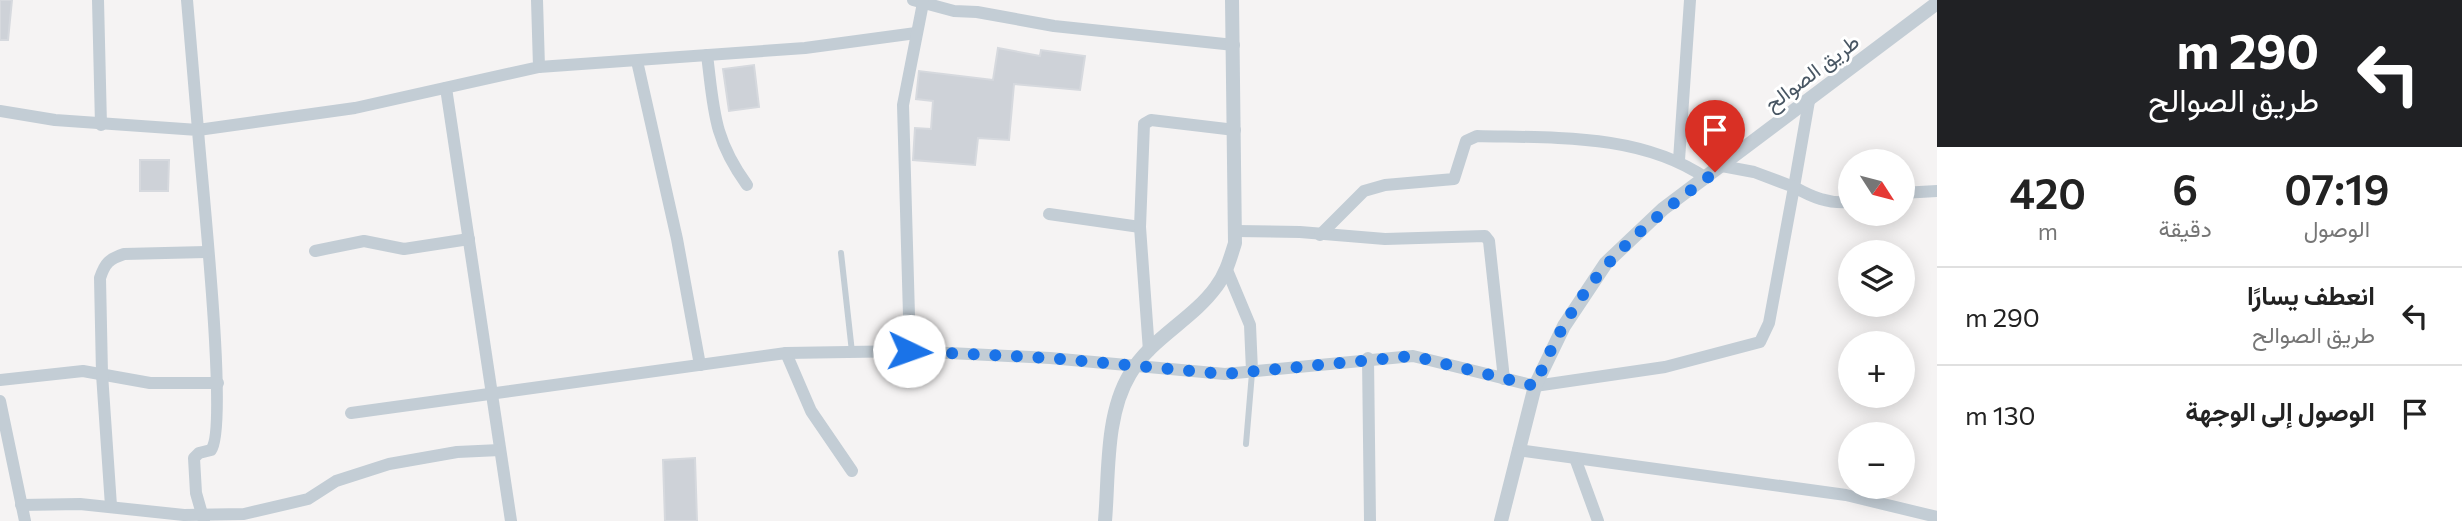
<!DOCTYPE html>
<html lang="ar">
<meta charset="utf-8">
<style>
:root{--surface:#fff;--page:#f2f2f2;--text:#222;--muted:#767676;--line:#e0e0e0}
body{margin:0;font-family:Commissioner,Vazirmatn,sans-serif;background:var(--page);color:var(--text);direction:rtl;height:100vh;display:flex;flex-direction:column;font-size:26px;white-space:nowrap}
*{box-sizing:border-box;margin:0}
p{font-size:23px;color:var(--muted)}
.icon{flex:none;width:38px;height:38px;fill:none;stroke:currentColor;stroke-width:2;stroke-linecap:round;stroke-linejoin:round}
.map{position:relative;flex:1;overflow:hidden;direction:ltr}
.panel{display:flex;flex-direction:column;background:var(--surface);width:525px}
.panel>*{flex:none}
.guide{background:#202124;color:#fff;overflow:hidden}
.needle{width:46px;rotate:126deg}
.controls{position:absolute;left:1838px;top:149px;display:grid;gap:14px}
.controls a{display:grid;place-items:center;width:77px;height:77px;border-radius:50%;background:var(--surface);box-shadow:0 4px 18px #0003;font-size:35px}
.pin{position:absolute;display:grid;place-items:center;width:60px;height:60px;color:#fff;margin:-72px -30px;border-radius:50% 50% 50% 0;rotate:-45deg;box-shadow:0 0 7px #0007}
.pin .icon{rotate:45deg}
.me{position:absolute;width:77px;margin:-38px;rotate:93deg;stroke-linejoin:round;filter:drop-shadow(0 0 5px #0008)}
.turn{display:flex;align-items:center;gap:24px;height:147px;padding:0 28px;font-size:32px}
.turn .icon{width:91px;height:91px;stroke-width:2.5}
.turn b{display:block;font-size:49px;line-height:60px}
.eta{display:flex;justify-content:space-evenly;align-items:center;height:119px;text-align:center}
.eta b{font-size:42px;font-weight:600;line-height:49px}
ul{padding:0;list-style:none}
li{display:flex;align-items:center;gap:21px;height:98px;padding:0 28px;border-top:2px solid var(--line)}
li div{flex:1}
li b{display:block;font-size:26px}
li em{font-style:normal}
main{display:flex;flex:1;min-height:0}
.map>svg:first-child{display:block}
</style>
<main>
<section class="panel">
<div class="guide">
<div class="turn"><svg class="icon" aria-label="left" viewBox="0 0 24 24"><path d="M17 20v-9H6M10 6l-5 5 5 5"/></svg><div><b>290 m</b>طريق الصوالح</div></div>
</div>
<div class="eta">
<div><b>07:19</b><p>الوصول</p></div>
<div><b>6</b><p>دقيقة</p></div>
<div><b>420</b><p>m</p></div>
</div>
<ul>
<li><svg class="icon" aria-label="left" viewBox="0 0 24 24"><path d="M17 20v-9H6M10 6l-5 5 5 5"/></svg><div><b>انعطف يسارًا</b><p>طريق الصوالح</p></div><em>290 m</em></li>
<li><svg class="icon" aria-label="arrive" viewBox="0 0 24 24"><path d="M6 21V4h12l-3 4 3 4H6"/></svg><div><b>الوصول إلى الوجهة</b></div><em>130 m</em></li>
</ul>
</section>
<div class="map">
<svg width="1937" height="521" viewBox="0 0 1937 521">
<rect width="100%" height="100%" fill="#f5f3f3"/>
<!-- building -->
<g fill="#ced2d8" stroke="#d6d9de" stroke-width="2">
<path d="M0,0H12L8,40H0Z"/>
<path d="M998,48L1040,56L1041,50L1085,56L1080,90L1014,84L1009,140L978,138L975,165L913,160L915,128L931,129L933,101L916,99L919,71L993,80Z"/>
<path d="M754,65L759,107L729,111L723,69Z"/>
<path d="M140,160H169L168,191H140Z"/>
<path d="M695,458L697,521H665L663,460Z"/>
</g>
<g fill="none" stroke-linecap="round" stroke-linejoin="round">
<!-- service -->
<g stroke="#c3cdd5" stroke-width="6">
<path d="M841,253L852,352"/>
<path d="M1246,444L1252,373"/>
</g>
<!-- minor -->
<g stroke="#c3cdd5" stroke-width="12">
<path d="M98,0L101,125"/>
<path d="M187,0L198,130L355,108L539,67L537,0"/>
<path d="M913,0L954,11L977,12L1054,26L1234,45"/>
<path d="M707,55C714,110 713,138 747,185"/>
<path d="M637,61L677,239L700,365"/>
<path d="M539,67L805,48L916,33"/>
<path d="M446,88L511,521"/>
<path d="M1809,101L1794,187C1812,197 1828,204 1850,202"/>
<path d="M0,111L55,120L198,130C201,175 229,429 211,450L199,453L194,458L196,493L204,521"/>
<path d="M1679,160L1690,0"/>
<path d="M1902,193L1937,191"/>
<path d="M1049,214L1140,227"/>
<path d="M1236,231L1300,232L1385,239L1485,236L1489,241L1504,379"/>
<path d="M1320,235L1364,191L1385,185L1454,179L1466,141L1477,136C1554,138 1640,133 1706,178"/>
<path d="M315,251L364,241L404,249L469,239"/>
<path d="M1227,270L1250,325L1252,371"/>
<path d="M910,351L903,105L923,3"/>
<path d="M1149,351L1140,227L1144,124L1151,120L1235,130"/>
<path d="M786,353L811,411L852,471"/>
<path d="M1368,358L1370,521"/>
<path d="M0,380L83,371L150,383H218"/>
<path d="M0,401L25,521"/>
<path d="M351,413L786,353L910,351L1050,358L1225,374L1413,356L1535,386L1665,367L1760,342L1769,323L1794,187L1754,172L1722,166"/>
<path d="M1518,450L1846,495L1937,517"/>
<path d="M1575,458L1598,521"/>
<path d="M21,505L80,504L184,515L244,514L308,499L336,481L389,464L457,452L500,450"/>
<path d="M111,506L102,374L100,278C105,263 109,259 124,254L206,252"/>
</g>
<!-- tertiary -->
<g stroke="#c3cdd5" stroke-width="14">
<path d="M1105,521C1109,475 1105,415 1130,374C1151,338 1192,320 1216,287C1226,274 1230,259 1235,243L1232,0"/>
<path d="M1501,521L1535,386L1564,326L1606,263L1663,209L1937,3"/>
</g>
</g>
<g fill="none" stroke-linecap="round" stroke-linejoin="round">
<!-- route -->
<path stroke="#1a73e8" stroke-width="12" stroke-dasharray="0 21.6" d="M909,351L1050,358L1225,374L1413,356L1535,386C1578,280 1626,238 1715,172"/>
</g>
<g text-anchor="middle" stroke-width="6" stroke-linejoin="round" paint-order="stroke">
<!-- street labels -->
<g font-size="21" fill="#485663" stroke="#fff">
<text transform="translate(1812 73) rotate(-37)" y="7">طريق الصوالح</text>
</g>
</g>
</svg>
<div class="controls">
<a><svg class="needle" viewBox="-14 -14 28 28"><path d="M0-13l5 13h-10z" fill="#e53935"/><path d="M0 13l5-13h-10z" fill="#767676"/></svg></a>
<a><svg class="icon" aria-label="layers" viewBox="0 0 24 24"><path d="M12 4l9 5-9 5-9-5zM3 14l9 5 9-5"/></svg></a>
<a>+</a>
<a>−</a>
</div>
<div class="pin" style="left:1715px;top:172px;background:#d93025"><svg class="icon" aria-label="arrive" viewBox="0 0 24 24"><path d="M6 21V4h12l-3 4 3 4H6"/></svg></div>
<svg class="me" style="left:909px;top:351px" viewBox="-20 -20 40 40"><circle r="19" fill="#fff"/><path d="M0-13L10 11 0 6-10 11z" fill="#1a73e8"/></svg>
</div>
</main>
